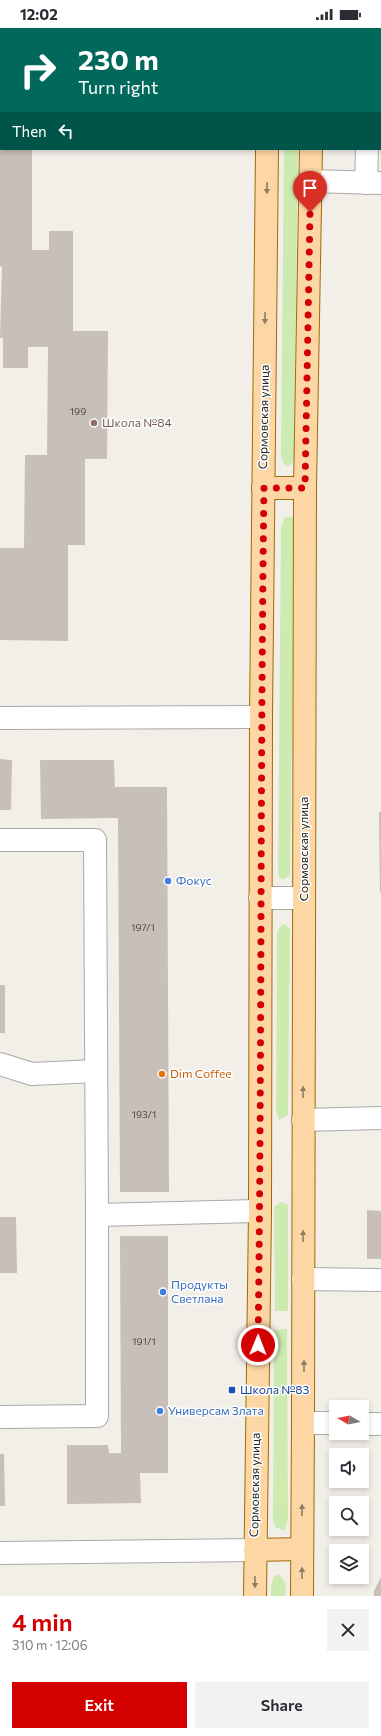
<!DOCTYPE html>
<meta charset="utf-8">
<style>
:root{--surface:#fff;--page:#f2f2f3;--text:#2b2b33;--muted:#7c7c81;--accent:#d40000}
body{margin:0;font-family:Commissioner,sans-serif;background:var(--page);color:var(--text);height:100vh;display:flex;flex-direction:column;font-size:15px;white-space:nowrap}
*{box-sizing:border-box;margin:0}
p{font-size:13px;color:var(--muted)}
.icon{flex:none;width:22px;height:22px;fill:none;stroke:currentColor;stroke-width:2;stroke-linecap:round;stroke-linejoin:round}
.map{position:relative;height:1568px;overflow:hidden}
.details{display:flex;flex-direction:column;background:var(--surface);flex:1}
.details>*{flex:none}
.hud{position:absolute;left:0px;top:0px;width:381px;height:122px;box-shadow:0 2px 6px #0003;background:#00695c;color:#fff;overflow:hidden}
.needle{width:26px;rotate:280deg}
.tools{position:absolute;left:329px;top:1372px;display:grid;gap:8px}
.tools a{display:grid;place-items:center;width:40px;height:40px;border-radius:0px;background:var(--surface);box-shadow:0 2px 6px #0003;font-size:20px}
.pin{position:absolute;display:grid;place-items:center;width:34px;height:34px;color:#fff;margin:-41px -17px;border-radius:50% 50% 50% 0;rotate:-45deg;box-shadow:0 0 4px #0007}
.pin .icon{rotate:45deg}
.me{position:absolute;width:44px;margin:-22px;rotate:1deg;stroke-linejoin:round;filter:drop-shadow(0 0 3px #0008)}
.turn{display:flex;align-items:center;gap:14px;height:84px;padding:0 12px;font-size:18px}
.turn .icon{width:52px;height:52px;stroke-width:2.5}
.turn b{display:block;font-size:28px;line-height:34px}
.then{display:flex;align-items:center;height:38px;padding:0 12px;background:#0003;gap:8px;font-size:15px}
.round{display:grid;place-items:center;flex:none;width:42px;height:42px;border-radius:0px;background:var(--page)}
.summary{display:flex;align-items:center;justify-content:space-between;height:68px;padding:0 12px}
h1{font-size:24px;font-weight:600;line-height:30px;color:var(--accent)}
.cta{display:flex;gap:8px;margin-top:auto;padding:8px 12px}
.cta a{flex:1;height:46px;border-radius:0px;background:var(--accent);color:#fff;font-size:16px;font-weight:600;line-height:46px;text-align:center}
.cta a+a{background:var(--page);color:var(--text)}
.status{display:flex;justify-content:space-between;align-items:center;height:28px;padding:0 20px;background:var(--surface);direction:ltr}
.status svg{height:11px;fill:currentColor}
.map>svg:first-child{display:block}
</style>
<div class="status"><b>12:02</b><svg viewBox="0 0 49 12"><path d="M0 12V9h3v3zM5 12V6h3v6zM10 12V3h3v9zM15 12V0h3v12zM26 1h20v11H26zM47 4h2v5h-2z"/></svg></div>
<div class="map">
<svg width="381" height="1568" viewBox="0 0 381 1568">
<rect width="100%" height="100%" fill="#f2efe9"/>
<!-- grass -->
<g fill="#cdebb0">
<path d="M284,121H298L294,429L292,436L287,438L283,435L281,428Z"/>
<path d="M285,489H292L295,492L290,847L284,851L279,850L278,842L281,499Z"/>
<path d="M284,896L290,900L288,1087L279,1092L276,1084L277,906L279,900Z"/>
<path d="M281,1174L288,1177V1283H275L274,1186V1179Z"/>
<path d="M287,1301L288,1491L285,1503L275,1499L273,1491L274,1302Z"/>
<path d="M280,1547L286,1556L285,1568H271V1557L274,1548Z"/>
</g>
<!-- building -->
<g fill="#c7bfb8">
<path d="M0,121H32V222H49V203H73V303H108L107,431H85V517H68V613L0,612V520H24L25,427H47L48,319H28V340H3V310H0L2,239L0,238Z"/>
<path d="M0,731L12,732L11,782H0Z"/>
<path d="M40,732H114L115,759H167L169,1164H120L118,790L41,791Z"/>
<path d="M379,784H381V865H380Z"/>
<rect x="0" y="957" width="5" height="48"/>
<path d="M367,1182L381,1183V1231H367Z"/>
<path d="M0,1189H16L17,1245H0Z"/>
<path d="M120,1208H168V1445H140L141,1475L67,1476V1417H108L109,1425H121Z"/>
<path d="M0,1426H4L5,1478H0Z"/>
<path d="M381,1549V1568H374V1563Z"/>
</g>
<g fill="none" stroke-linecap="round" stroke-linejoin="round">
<defs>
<g id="minor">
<path d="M78,0V1"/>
<path d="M369,1V0"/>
<path d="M310,153L381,155"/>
<path d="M366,155L367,121"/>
<path d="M0,690L261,689"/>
<path d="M0,812H95L97,1187V1388L0,1389"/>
<path d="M260,870H304"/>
<path d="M0,1036L32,1046L96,1043"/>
<path d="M303,1092L381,1090"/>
<path d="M97,1187L260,1183"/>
<path d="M303,1251L381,1252"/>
<path d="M303,1395H336"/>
<path d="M362,1396H381"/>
<path d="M0,1525L255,1522"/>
</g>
<g id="major">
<path d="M268,1V0"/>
<path d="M312,1V0"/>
<path d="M263,460H305"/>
<path d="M255,1522L302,1521"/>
<path d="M255,1568L260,1183L261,689L267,121"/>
<path d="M302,1568L303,1395L305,460L311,121"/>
</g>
</defs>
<!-- minor casing -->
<use href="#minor" stroke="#a9a9a9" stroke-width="24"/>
<!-- major casing -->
<use href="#major" stroke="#a06b00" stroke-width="24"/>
<!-- minor -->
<use href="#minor" stroke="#fff" stroke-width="22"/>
<!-- major -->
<use href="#major" stroke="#fcd6a4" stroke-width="22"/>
</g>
<!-- one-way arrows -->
<defs><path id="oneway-solid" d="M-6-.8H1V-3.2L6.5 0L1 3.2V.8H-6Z"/></defs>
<g fill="#8f7c63">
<use href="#oneway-solid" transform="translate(267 160) rotate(91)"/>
<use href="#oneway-solid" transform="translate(265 290) rotate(91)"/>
<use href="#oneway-solid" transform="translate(303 1064) rotate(-90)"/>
<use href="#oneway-solid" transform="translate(303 1208) rotate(-90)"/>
<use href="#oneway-solid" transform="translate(304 1338) rotate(-90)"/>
<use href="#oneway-solid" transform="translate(302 1482) rotate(-89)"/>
<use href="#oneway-solid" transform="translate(302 1545) rotate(-90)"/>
<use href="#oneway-solid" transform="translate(255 1554) rotate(90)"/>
</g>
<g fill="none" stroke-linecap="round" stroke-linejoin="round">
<!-- route -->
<path stroke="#d40000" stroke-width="7" stroke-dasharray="0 12.6" d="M258,1317C262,1032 260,746 264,460H305L310,184"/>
</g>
<!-- markers -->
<circle fill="#8d6e63" stroke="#fff" stroke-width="1.5" cx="94" cy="395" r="4"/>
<g fill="#3f7fe0" stroke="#fff" stroke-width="1.5">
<circle cx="168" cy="853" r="4"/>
<circle cx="163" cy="1264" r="4"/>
<circle cx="160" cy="1383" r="4"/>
</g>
<circle fill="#e8710a" stroke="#fff" stroke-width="1.5" cx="162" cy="1046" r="4"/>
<rect fill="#1a4fb4" stroke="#fff" stroke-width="1.5" x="228" y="1358" width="8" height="8" rx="2"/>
<g text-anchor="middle" stroke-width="3" stroke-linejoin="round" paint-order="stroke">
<!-- number labels -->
<g font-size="10" fill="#4b4948">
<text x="78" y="387">199</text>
<text x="143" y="903">197/1</text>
<text x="144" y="1090">193/1</text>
<text x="144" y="1317">191/1</text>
</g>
<!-- street labels -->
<g font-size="12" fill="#222" stroke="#fff">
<text transform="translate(264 389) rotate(-89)" y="4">Сормовская улица</text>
<text transform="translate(304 821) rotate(-90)" y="4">Сормовская улица</text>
<text transform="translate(255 1457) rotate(-89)" y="4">Сормовская улица</text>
</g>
<!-- education labels -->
<g font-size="12" fill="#785e54" stroke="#fff" text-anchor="start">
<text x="102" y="399">Школа №84</text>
</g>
<!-- shop labels -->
<g font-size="12" fill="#366cbe" stroke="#fff" text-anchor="start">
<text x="176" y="857">Фокус</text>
<text x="171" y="1261">Продукты<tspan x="171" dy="14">Светлана</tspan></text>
<text x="168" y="1387">Универсам Злата</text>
</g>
<!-- food labels -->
<g font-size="12" fill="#c56008" stroke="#fff" text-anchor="start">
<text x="170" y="1050">Dim Coffee</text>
</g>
<!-- transit labels -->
<g font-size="12" fill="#164399" stroke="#fff" text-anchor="start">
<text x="240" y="1366">Школа №83</text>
</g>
</g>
</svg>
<div class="tools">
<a><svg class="needle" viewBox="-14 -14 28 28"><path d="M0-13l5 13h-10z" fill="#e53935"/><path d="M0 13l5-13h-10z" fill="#7c7c81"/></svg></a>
<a><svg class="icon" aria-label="sound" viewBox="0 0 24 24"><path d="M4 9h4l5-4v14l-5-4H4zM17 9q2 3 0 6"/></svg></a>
<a><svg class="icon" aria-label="search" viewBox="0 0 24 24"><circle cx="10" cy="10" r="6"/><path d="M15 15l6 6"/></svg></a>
<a><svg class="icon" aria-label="layers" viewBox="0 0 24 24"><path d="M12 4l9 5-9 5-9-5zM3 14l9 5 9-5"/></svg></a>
</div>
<div class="pin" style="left:310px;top:184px;background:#d93025"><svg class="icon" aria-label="arrive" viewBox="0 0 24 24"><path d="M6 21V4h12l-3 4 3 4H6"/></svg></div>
<svg class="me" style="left:258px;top:1317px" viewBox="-20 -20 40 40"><circle r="17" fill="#d40000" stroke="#fff" stroke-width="3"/><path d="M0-11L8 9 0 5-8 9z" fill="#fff"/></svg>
<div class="hud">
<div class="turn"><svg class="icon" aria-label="right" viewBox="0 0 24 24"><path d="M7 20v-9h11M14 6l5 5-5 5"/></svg><div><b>230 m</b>Turn right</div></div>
<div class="then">Then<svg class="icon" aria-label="left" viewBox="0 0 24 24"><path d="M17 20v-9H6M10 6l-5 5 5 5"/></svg></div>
</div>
</div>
<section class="details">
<div class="summary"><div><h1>4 min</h1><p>310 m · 12:06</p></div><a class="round"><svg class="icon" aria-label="close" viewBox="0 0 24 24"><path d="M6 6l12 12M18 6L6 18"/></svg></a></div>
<div class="cta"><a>Exit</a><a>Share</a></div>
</section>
